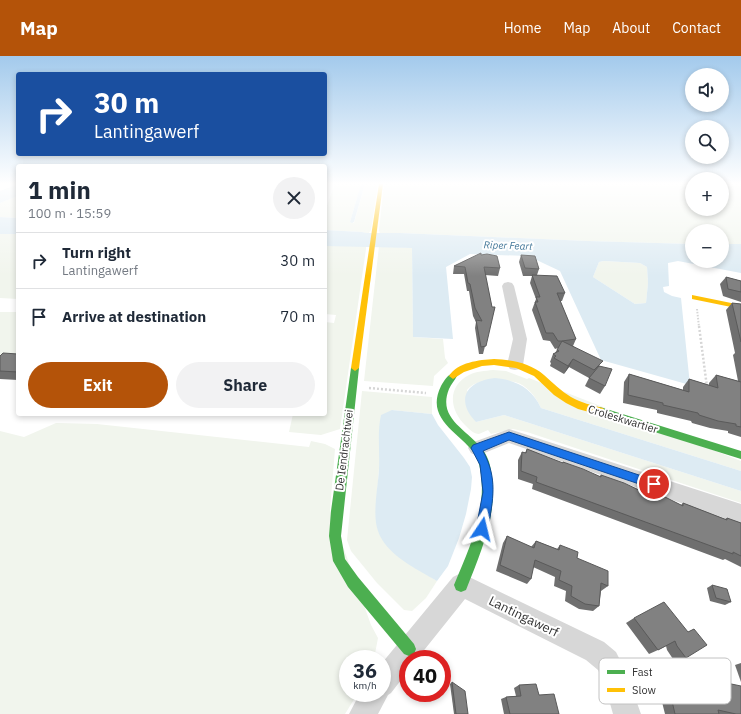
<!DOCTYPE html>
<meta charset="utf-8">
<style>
:root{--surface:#fff;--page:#f2f2f3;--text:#1f2937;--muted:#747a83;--line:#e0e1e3;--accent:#b45309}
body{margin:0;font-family:"IBM Plex Sans",sans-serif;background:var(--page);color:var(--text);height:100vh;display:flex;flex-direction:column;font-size:15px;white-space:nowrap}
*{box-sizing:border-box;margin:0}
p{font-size:13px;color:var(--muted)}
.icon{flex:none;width:22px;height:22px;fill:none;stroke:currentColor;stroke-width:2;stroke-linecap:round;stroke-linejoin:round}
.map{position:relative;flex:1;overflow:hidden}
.drawer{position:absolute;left:16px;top:108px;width:311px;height:252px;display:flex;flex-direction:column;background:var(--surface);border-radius:4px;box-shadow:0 2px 6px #0003}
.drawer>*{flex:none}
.banner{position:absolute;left:16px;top:16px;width:311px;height:84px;border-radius:4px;box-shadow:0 2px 6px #0003;background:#1a4fa0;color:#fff;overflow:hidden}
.controls{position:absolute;left:685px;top:12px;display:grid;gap:8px}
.controls a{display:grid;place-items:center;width:44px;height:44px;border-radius:50%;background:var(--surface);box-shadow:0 2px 6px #0003;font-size:20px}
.speed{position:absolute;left:339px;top:594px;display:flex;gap:8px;font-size:20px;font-weight:700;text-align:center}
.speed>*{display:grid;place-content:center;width:52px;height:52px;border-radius:50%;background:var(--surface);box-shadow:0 2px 6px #0003;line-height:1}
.speed small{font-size:10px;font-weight:400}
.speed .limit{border:6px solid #d22;background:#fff;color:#111}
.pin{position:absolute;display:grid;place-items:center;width:34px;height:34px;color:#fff;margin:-17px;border:2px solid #fff;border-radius:50%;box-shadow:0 1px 4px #0007}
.me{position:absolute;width:44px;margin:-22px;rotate:10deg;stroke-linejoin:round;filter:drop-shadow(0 0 3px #0008)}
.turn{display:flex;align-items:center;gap:14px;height:84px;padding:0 12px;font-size:18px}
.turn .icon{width:52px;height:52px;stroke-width:2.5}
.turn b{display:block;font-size:28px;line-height:34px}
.round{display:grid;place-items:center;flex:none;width:42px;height:42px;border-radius:21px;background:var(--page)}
.summary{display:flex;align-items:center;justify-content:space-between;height:68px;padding:0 12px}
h1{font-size:24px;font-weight:800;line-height:30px}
.button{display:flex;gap:8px;margin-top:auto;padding:8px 12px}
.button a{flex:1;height:46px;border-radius:24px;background:var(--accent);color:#fff;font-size:16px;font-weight:800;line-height:46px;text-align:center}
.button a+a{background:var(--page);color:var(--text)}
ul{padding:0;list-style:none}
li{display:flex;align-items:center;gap:12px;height:56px;padding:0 12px;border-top:1px solid var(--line)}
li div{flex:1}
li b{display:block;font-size:15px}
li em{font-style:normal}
header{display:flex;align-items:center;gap:24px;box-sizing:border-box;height:56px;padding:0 20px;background:var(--accent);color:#fff}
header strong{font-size:19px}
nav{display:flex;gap:22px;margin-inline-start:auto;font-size:14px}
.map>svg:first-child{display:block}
</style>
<header>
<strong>Map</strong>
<nav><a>Home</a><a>Map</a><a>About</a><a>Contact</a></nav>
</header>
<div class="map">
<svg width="741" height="658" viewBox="0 0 741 658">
<rect width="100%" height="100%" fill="#fff"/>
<!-- green -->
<g fill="#f1f5ed">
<path d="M335,128H361L350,166L354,167L365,128H378L371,174L368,178L362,176L325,174V155Z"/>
<path d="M384,128H692V153H722V128H741V188H722V175H692V188L588,185L400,177L380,178L379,174Z"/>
<path d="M18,140V162L0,161V147Z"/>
<path d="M0,178H18V243L0,242Z"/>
<path d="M325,190H366V193L363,194L366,193L340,373L321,379L289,376L293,358H325V266L334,267L336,259L325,258Z"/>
<path d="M379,190L412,192L413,281L443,283L445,302L448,307L434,320L433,330L364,325Z"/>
<path d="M604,205L640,207L647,211L648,227L646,247L635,248L593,221L599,206Z"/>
<rect x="0" y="256" width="18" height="50"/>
<path d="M493,314L506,315L527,323L529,322L741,405V415L541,352C536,341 527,329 515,326C508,325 499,326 493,326C481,326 475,325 467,334L476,366L504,359L741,435V447L527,376L513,373L491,378L488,374C485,375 482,377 479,378C474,378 470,374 466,370C450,355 446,331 469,319C476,315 485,315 493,314Z"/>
<path d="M362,335L432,341V358L392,354L379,412L377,439L390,493L402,503L437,525L426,542L412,555L404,554L377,527L351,495L347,484Z"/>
<path d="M56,367L97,368L309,391L311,385L325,388L335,393L330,454L371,569L378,582L374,603H348V637H358L345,658H0V375L24,381Z"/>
</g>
<!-- water -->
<g fill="#ddebf3" fill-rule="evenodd">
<path d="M18,128V140L0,147V135Z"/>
<path d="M361,128H365L354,166L352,167L350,166Z"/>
<path d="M0,161L18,162V178H0Z"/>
<path d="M325,174L362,176L366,177H400L588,185L692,188V205H722V188H741V217L678,205L668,207L669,230L663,231L664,236L672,240L681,242L690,329L601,304L560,215L528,200L470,198L446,211L453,283L413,281L412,192L325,190ZM604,205L640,207L647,211L648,227L646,247L635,248L593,221L599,206Z"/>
<path d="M495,322C516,324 532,332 541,352L741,415V435L504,359L476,366C455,344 466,325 495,322Z"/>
<path d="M392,354L432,358L438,369L464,402L470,411L472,421L471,433L466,458L459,482L448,510L437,525C417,513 386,499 378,475C372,459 378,431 379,413C380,395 377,377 381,359Z"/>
</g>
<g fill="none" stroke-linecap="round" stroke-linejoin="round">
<!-- path-far1 -->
<path stroke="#d6d6d6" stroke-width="2" stroke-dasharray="1.5 1.5" stroke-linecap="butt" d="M697,253L699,271"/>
<!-- path -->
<g stroke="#d6d6d6" stroke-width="2.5" stroke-dasharray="2 2" stroke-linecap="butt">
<path d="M699,270L707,331"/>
<path d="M369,332L426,337"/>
</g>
<!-- street -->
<g fill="#d7d7d7" fill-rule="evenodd">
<path d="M508,226L512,227L514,230L527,283L523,309L520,313L515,314L510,313L507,309L513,283L502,230L504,227Z"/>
<path d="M509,373L741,448V468L509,387L477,400L471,397L468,392L471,387Z"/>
<path d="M461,517L604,586L616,596L625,614L641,658H613L604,626L598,614L586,604L465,543L417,603H408V615L391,637L388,639L378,658H349L360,637H382V607L453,521Z"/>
</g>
<!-- fast -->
<g fill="#4caf50" fill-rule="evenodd">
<path d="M355,309L359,312L341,480L345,503L358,521L414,588L416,593L414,598L409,600L404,598L348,531L333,505L329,480L331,455L351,312Z"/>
<path d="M453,317L457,320C455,324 451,328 449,333C437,363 467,373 482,393C487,399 490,407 491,415C499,456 481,496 466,534L461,536L456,534L454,529C469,493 486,457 481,418C480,412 479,406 476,400C462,377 424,365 441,330C444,325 447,319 453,317Z"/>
<path d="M600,351L741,395V403L597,358L595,355L597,352Z"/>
</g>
<!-- slow -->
<g fill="#ffc107" fill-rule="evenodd">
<path d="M379,128H383L359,312L355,315L351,312Z"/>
<path d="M692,239L741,249V253L692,243Z"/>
<path d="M494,303C512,304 530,307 544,319C553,327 561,335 571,341C581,347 592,349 603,352L605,355L603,358L600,359L578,353L566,347L554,339L534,320L516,312L494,309L482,310L464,316L453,323L449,320C458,306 479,304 494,303Z"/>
</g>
</g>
<!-- wall -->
<g fill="#6f6f6f">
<path d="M481,199L500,212L498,220L485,219L492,251H495L483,298H479L475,272L476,266L473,260L469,235H467L464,218H453L454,210Z"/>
<path d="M521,199L539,213L537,219L565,237L562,245H560L576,283L573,290L600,310L605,330L600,338L585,330L589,322L569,311L564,318L550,310L551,307L550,306L553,298L555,297L558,292L555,293L550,285L543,284L532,254L536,243L530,227L532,220H523L519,206Z"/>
<path d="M726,221L741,225V246L723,240L720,228Z"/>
<path d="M732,247L741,248V381L728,377V375L710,372L692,367L691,365L657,357V354L623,347L624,326L629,318L683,334V331L689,323L709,329V327L716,319L738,325L733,299L735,297L726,254Z"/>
<path d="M18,298V324L0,323V300Z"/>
<path d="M158,358H198L196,360Z"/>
<path d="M527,393L562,407L563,406L599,421L601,419L639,434L641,432L681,449L683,447L725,463L727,462L741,467V511L725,503L723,504L532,433L533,428L518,423V404L522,396L525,397Z"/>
<path d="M507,480L531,491L536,485L557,493L560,489L577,502L608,530L601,535L599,550L593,555L579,553L565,545L566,535L554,530L555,521L533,511L531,523L527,528L496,515L503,487Z"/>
<path d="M712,529L731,546L725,549L710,545L707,532Z"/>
<path d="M634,562L688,576L694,573L686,602L675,606L667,594L666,590L658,594L649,598L626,567Z"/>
<path d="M741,607V626L735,609Z"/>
<path d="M683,618L741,658H665L659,634L669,632L677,633L674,621Z"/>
<path d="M452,626L468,658H454L450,628Z"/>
<path d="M519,629L539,639L559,658H504L501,643L506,641L516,640L514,632Z"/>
</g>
<!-- shaded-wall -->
<path fill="#5a5a5a" d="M573,303L569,311L564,318L568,310Z"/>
<!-- building -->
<g fill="#818181" stroke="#5a5a5a">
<path d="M481,197V199L487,198L497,200L500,212L484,211L492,251H495L486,290L481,291L476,264L482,265L475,252L470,228L468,227L465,211L454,210Z"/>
<path d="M521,199L535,200L539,213L525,212Z"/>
<path d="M532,219L557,220L565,237H557L576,283L562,285L603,305L594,314L573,303L568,310L554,302L556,300L553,298L559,295L557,294L562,285H558L553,277H546L535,246H538L536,241H540Z"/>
<path d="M726,221L741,225V236L728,233Z"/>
<path d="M732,247L741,248V286Z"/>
<path d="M3,297L18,298V316L0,315V300Z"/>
<path d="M599,310L612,313L605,330L589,322Z"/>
<path d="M629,318L689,336V323L718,332L716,319L741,326V371L736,370V368L718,365L699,359L698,357L663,349V347L628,339Z"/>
<path d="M527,393L563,407V406L583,413L601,421V419L624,427L641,435V432L665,441L683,450V447L727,464V462L741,467V500L733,496V498L536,426L537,421L521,415L522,396L526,397Z"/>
<path d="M507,480L534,492L536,485L559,494L560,489L578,496L577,502L608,515V530L601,527L599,550L585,548L571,540L572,530L559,524L561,515L535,504L531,523L500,509Z"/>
<path d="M712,529L727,533L731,546L716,542Z"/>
<path d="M664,546L688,576L694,573L707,589L686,602L677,590L675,585L658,594L634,562Z"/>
<path d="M683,618L741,630V658H736L718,654L719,658H675L669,632L688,636Z"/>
<path d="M452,626L465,635L468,658H456Z"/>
<path d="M536,628L539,639L554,638L559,658H510L506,641L521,640L519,629Z"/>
</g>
<!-- sky -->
<linearGradient id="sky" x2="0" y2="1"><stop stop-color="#a3caec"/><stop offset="0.58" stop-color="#fff"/><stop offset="1" stop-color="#fff" stop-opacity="0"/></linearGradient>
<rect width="741" height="220" fill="url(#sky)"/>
<!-- route -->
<path fill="#1a73e8" stroke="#114b97" d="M509,376L654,424L658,425L660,428L658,432L654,433L509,384L483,395C498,423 493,443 488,473L486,478L482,479L478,478L476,473L483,436L480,409L471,392L473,389Z"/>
<g text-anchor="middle" stroke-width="4" stroke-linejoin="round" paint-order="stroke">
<!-- far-water labels -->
<g font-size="10" font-style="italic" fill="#3f7597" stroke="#fff">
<text transform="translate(508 189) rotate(2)" y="4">Riper Feart</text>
</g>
<!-- street labels -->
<g font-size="11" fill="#333" stroke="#fff">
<text transform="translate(623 363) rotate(17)" y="4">Croleskwartier</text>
<text transform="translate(344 394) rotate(-83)" y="4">De Iendrachtwei</text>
</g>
<!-- near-street labels -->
<g font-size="13" fill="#333" stroke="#fff">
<text transform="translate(524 560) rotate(26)" y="5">Lantingawerf</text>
</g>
</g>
<!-- legend -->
<rect x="599" y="602" width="132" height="46" rx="6" fill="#fff" stroke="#c2c2c2" stroke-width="1"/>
<rect x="607" y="614" width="18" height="4" fill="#4caf50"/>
<rect x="607" y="632" width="18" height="4" fill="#ffc107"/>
<g font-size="11" fill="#333">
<text x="632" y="620">Fast</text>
<text x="632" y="638">Slow</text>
</g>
</svg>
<div class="controls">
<a><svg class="icon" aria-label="sound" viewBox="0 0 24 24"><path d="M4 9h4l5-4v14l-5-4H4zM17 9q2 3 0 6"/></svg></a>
<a><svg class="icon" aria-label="search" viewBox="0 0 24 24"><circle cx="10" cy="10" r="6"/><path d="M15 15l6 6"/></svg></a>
<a>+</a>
<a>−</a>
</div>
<div class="speed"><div>36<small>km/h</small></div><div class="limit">40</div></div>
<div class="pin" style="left:654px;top:428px;background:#d93025"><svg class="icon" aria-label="arrive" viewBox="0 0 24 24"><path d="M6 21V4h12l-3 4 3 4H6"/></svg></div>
<svg class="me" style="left:482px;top:473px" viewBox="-20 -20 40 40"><path d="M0-17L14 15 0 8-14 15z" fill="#1a73e8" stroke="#fff" stroke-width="4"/></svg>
<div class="banner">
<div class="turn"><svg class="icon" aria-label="right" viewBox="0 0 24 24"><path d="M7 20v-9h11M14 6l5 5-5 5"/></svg><div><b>30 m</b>Lantingawerf</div></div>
</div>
<section class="drawer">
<div class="summary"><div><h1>1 min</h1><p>100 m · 15:59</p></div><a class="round"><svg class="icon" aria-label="close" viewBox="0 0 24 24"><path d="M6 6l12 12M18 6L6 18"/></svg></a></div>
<ul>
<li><svg class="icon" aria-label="right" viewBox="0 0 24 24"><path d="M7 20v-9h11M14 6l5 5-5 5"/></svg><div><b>Turn right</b><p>Lantingawerf</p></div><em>30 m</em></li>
<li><svg class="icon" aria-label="arrive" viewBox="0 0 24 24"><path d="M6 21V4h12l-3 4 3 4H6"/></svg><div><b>Arrive at destination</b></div><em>70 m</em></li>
</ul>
<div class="button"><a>Exit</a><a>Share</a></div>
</section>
</div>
